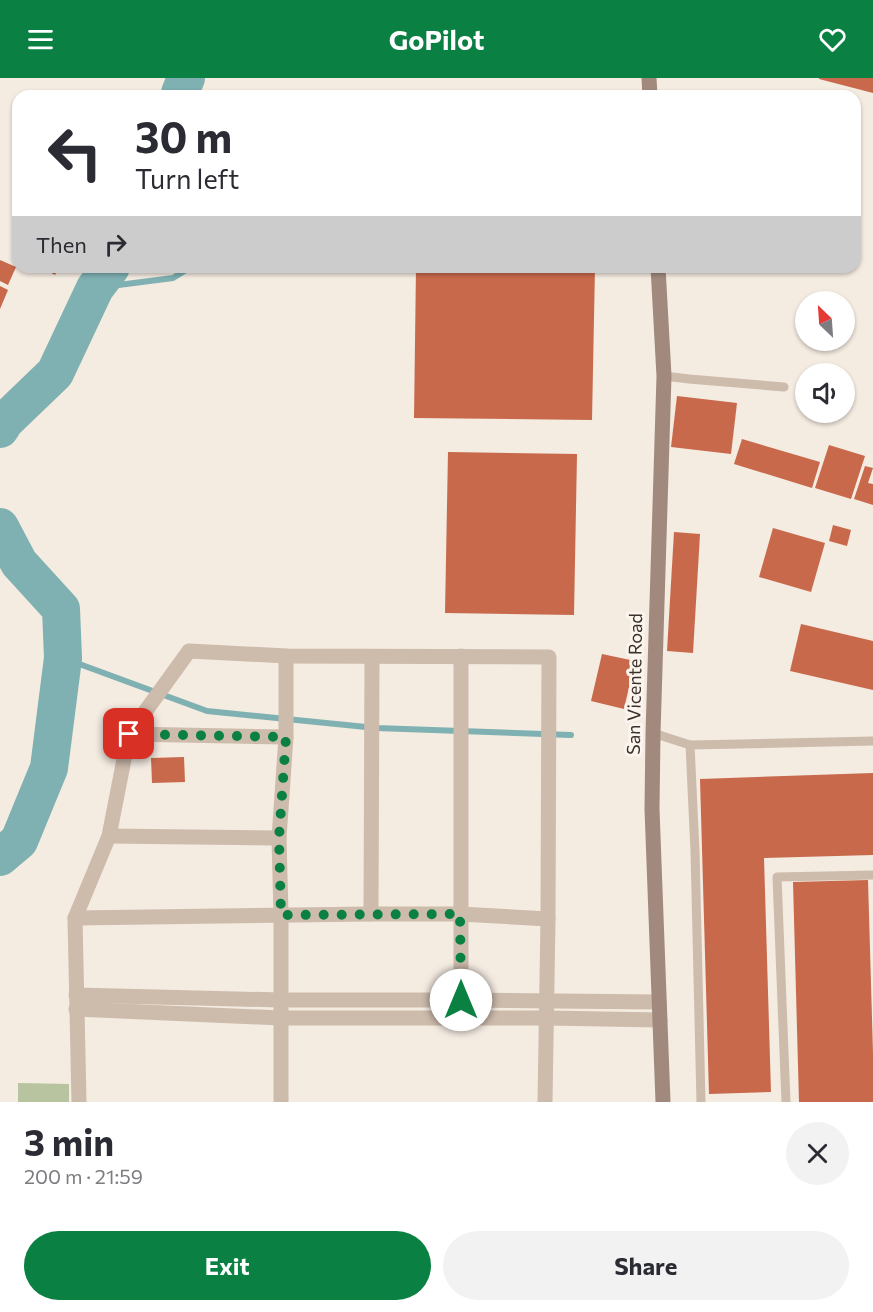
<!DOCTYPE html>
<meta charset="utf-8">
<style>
:root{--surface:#fff;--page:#f2f2f3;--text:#2b2b33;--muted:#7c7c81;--accent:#0b8043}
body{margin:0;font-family:Commissioner,sans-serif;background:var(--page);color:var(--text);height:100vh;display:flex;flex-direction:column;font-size:22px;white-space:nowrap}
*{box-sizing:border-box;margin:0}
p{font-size:20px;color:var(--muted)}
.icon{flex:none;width:33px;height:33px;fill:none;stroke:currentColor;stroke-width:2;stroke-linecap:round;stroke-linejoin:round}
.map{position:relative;height:1024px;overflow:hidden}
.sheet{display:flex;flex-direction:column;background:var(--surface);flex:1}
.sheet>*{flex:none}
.guide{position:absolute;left:12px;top:12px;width:849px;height:183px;border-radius:18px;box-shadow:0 2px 4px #0004;background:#fff;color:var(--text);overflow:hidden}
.needle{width:39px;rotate:335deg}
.tools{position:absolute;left:795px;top:213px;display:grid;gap:12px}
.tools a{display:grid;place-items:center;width:60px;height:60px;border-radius:50%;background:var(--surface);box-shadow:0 2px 4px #0004;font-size:30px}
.pin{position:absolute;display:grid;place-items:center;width:51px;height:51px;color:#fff;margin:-26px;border-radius:12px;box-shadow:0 3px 9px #0006}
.me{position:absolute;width:66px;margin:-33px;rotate:0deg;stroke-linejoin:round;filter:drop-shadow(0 0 4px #0008)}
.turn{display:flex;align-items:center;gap:21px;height:126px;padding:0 24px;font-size:27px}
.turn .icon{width:78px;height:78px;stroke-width:2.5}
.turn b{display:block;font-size:42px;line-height:51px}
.then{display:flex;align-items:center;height:57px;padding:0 24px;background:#0003;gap:12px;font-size:22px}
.round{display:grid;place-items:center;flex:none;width:63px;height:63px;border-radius:32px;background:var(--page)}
.head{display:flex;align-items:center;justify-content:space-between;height:102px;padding:0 24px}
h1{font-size:36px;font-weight:700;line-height:45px}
.cta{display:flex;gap:12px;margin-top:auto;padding:12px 24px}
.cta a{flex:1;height:69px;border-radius:36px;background:var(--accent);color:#fff;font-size:24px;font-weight:700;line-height:69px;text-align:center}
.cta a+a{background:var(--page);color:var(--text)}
header{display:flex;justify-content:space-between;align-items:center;height:78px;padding:0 24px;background:var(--accent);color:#fff;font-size:27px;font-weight:700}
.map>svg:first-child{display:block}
</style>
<header><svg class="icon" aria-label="menu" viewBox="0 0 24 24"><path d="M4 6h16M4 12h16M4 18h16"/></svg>GoPilot<svg class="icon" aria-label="heart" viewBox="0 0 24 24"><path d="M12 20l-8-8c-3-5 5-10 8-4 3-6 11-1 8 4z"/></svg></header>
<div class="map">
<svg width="873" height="1024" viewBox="0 0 873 1024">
<rect width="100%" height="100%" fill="#f4ebe1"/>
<!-- green -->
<path fill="#b8c4a0" d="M18,1005L69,1006V1024H18Z"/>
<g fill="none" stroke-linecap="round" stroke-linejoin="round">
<!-- stream -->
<g stroke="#7fb0b2" stroke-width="6">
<path d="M95,210L173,200L191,189"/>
<path d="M63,580L207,633L376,650L571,657"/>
</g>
<!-- river -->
<g stroke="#7fb0b2" stroke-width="38">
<path d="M180,18V15L186,0"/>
<path d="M0,351L5,343L55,295L95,210L111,189"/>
<path d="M0,449L19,485L61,531L63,580L49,690L19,763L0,779"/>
</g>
</g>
<!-- building -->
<g fill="#c8694b">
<path d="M819,0H873V15L819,1Z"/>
<path d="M541,15L561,16V18H541Z"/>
<path d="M0,182L16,189L8,207L0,203Z"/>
<path d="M46,189H59L55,197L44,191Z"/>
<path d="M416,189H595L592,342L414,340Z"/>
<path d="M0,208L8,212L0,231Z"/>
<path d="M677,318L737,325L731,376L671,369Z"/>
<path d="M742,361L820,384L812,410L734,386Z"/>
<path d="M829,367L865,378L851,421L815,410Z"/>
<path d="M448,374L577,376L574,537L445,535Z"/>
<path d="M865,388L873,390L868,405L873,406V427L854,421Z"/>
<path d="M833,447L851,452L847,468L829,463Z"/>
<path d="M773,450L825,465L811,514L759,499Z"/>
<path d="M674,454L700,456L693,575L667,573Z"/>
<path d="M801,546L873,563V612L790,593Z"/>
<path d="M602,576L635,583L624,631L591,623Z"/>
<path d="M184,679L185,704L152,705L151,680Z"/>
<path d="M873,695V777L764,780L771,1014L709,1016L700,701Z"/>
<path d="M868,802L873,975V1024H799L793,804Z"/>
</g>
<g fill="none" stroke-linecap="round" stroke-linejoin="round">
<!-- lane -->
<g stroke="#cdbbac" stroke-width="9">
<path d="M664,298L689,301L784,309"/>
<path d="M653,655L690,667L873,663"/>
<path d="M690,667L695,773L701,1024"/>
<path d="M786,1024L777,799L873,797"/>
</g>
<!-- street -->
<g stroke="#cdbbac" stroke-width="15">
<path d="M129,656L286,659"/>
<path d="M109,758L279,760"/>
<path d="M371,836L372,579"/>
<path d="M75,840L371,836H460L548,841"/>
<path d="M76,917L280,922H461L659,924"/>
<path d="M461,922V578"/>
<path d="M76,931L281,940H547L660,942"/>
<path d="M79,1024L75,840L109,758L129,656L189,573L286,578L549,579L548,841L545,1024"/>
<path d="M281,1024V837L279,760L286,659V578"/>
</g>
<!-- secondary -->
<g stroke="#a18a7d" stroke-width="15">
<path d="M649,0L650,18"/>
<path d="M658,189L664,298L653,655L652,731L663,1024"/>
</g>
</g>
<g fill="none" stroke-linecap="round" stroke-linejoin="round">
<!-- route -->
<path stroke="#0b8043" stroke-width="10" stroke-dasharray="0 18" d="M129,656L286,659L279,760L281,837L460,836L461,922"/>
</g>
<g text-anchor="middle" stroke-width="6" stroke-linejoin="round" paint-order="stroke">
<!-- street labels -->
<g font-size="18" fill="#3b302b" stroke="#fbf5ee">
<text transform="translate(635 606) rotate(-89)" y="6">San Vicente Road</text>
</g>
</g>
</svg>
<div class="tools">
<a><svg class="needle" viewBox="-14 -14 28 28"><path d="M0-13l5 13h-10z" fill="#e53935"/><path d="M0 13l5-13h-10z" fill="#7c7c81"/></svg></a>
<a><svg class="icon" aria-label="sound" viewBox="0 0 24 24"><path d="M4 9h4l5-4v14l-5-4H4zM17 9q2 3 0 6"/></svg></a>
</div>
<div class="pin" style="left:129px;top:656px;background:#d93025"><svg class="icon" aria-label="arrive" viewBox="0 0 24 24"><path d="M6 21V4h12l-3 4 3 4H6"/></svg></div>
<svg class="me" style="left:461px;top:922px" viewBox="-20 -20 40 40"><circle r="19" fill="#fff"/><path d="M0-13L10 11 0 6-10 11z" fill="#0b8043"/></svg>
<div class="guide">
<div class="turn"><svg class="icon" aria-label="left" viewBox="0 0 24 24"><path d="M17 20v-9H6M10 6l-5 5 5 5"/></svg><div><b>30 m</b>Turn left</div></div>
<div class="then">Then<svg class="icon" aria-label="right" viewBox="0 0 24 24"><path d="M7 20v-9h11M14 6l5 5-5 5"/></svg></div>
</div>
</div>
<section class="sheet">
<div class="head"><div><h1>3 min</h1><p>200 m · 21:59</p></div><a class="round"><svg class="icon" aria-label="close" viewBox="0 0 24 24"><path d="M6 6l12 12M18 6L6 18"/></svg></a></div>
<div class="cta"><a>Exit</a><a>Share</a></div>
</section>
